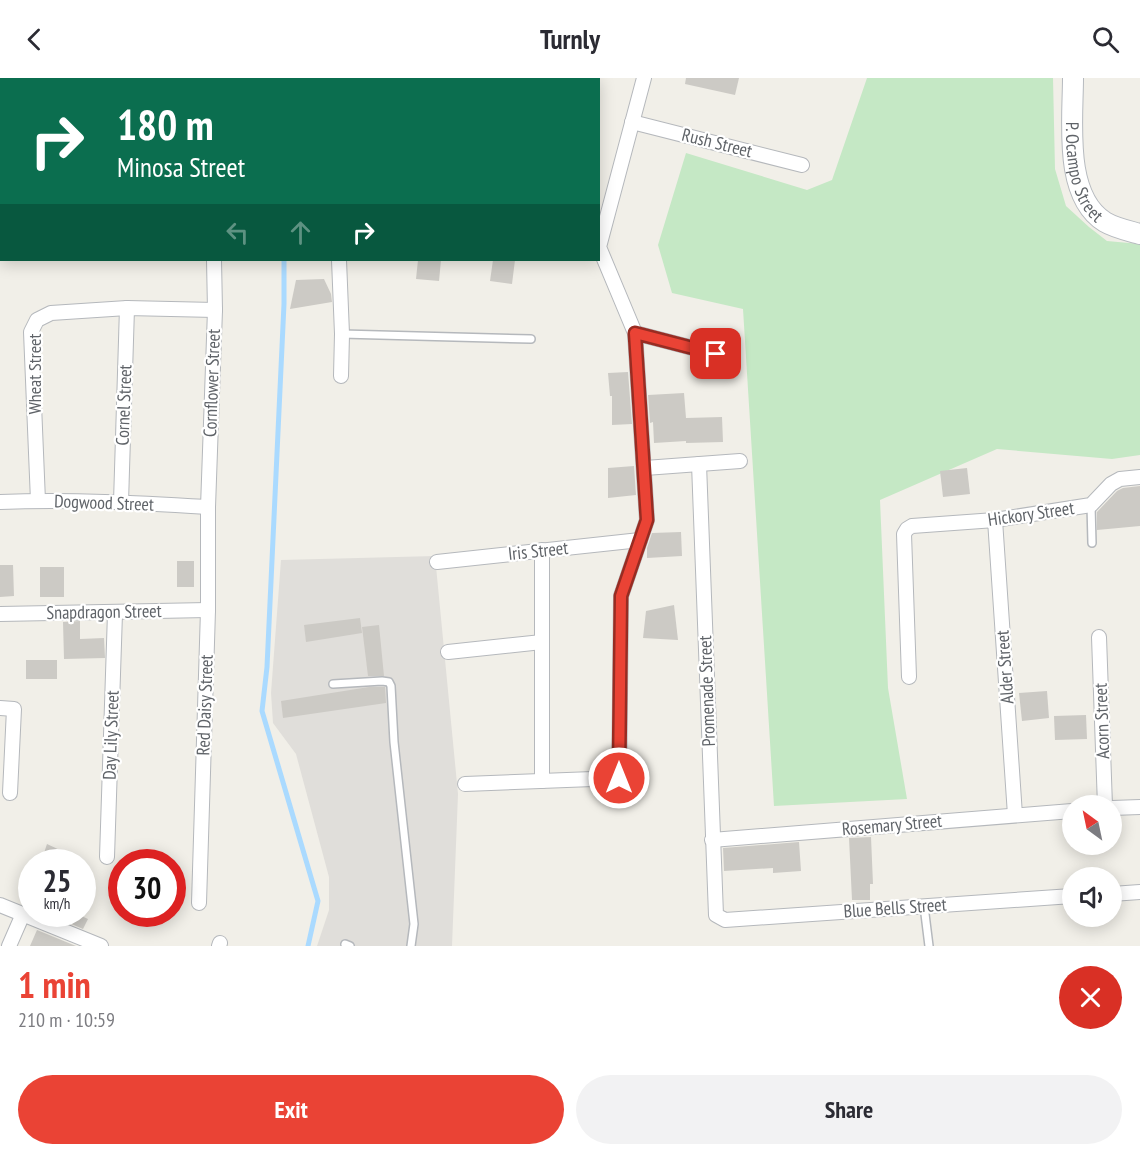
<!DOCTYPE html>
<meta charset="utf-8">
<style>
:root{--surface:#fff;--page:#f2f2f3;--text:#2b2b33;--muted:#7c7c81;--accent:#ea4335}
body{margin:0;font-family:"PT Sans Narrow",sans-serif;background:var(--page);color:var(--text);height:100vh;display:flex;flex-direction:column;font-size:22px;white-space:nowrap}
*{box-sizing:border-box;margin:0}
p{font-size:20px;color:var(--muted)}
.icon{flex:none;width:33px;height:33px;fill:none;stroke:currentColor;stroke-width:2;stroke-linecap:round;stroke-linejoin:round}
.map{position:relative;height:868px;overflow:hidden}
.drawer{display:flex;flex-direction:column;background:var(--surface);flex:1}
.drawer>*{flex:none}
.banner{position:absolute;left:0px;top:0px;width:600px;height:183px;box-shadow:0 3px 15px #0003;background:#0b6e4f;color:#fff;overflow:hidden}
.needle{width:39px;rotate:327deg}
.tools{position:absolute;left:1062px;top:717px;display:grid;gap:12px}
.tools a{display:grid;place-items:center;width:60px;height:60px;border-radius:50%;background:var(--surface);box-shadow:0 3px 15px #0003;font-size:30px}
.speed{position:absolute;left:18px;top:771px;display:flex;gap:12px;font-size:30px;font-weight:700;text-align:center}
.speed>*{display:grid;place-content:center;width:78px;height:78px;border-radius:50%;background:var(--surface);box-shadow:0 3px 15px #0003;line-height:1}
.speed small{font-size:15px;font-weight:400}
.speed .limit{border:9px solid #d22;background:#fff;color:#111}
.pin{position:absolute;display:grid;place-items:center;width:51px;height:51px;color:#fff;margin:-26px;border-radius:12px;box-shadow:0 3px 9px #0006}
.me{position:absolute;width:66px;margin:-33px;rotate:0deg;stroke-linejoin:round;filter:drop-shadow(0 0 4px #0008)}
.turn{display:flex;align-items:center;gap:21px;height:126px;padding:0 18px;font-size:27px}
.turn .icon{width:78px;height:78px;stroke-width:2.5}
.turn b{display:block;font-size:42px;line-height:51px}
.lanes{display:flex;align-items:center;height:57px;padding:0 18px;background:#0003;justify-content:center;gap:30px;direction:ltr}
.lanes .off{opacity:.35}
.round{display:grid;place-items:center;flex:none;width:63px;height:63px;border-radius:32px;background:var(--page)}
.headline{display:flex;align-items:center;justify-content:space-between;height:102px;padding:0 18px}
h1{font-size:36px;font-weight:700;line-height:45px;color:var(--accent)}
.action{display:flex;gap:12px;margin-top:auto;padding:12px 18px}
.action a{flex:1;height:69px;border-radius:36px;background:var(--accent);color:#fff;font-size:24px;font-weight:700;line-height:69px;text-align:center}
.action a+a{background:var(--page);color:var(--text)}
header{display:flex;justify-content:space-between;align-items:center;height:78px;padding:0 18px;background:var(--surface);font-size:27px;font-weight:700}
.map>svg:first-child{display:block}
</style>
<header><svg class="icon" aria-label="back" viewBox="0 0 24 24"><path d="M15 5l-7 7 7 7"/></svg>Turnly<svg class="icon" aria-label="search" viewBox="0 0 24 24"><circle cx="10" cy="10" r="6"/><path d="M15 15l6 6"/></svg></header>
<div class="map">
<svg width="1140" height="868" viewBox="0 0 1140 868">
<rect width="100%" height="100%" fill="#f1efe8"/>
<!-- industrial -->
<path fill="#e0deda" d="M435,478L458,716L452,868H317L329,832V799L296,676L273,645L271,615L281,482Z"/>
<!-- green -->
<path fill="#c5e8c5" d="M867,0H1053L1055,91L1066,128L1089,149L1107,163L1140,166V377L1112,381L997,371L880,422L888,610L907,721L774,728L743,231L672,215L658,167L686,75L807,112L832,102Z"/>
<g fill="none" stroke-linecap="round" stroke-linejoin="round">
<!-- stream -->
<g stroke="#aadaff" stroke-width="5">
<path d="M290,2V0"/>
<path d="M284,182V226L267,589L262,633L318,823L308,868"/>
</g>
</g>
<!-- building -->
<g fill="#cccac5">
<path d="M686,0H739L735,17L685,6Z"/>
<path d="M418,182H441L439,203L416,201Z"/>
<path d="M493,182H515L512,206L490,203Z"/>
<path d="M324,201L331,216L332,224L290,231L296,202Z"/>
<path d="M628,294L632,346L612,347V318H610L608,295Z"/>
<path d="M684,315L686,340L722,339L723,364L686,365V363L654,365L653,344L650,345L648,317Z"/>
<path d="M634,388L636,417L608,420V390Z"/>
<path d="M967,390L970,416L943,419L940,393Z"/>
<path d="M1140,408V448L1097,452V434L1117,413L1123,410Z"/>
<path d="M681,454L682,478L647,480V470L652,455Z"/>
<rect x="177" y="483" width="17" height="26"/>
<path d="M0,487H13L14,518L0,519Z"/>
<rect x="40" y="489" width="24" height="30"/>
<path d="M674,527L678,562L643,560L646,533Z"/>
<path d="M360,540L362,555L306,564L304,547Z"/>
<path d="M80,543V561L104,560L105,580L64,581L63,544Z"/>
<path d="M379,547L384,598H368L362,549Z"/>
<rect x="26" y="582" width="31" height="19"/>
<path d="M385,609L386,625L283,640L281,623L369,609Z"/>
<path d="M1047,613L1049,640L1022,643L1019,615Z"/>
<path d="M1086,637L1087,661L1055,662L1054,638Z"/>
<path d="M871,759L873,806H870V822H852L849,760Z"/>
<path d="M799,764L801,793L773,795V790L724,793L723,770Z"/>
<path d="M47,766L62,773L58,784H41Z"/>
<path d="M65,836H77L88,841L83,851L62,842Z"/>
<path d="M37,852L76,868H30Z"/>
</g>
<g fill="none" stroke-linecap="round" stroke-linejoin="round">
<defs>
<g id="lane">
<path d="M342,256L531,261"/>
<path d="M1091,427L1092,465"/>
<path d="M333,606L382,603L389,604L391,608L394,664L414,846L411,868"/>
<path d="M924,828L929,868"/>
<path d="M345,866L350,868"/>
</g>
<g id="street">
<path d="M8,0V2"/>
<path d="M139,2V0"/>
<path d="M223,2V0"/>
<path d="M344,2V0"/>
<path d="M448,2V0"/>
<path d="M547,2V0"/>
<path d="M632,44L802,87"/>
<path d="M0,148H2"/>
<path d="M339,182L342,256L341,298"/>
<path d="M635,255L716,276"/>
<path d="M699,386L716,837L725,842L1072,818"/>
<path d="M645,390L740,383"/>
<path d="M38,423L31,254L37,242L51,235L127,230L215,232"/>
<path d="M0,424C70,421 139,425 208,429"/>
<path d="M121,424L127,230"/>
<path d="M995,442L1015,737"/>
<path d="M437,484L640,462"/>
<path d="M0,536L208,532"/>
<path d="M1099,559L1105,728"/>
<path d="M448,574L542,564"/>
<path d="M909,599L904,456L907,451L912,448L995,442L1091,427L1111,406L1120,401L1140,399"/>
<path d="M0,630L14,631L10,715"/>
<path d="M542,703V472"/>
<path d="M465,706L619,700"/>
<path d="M619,715L621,518L647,442L635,255L599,169L644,0"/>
<path d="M1112,730L1140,729"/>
<path d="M712,762L1072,733"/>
<path d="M107,779L115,535"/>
<path d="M1112,816L1140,814"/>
<path d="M199,825L208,532V429L215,232L214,182"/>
<path d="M0,827L101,868"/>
<path d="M9,868L23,836"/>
<path d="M219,868L220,865"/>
</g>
<g id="secondary">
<path id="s1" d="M1073,0C1073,42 1063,118 1105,144C1115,150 1129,153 1140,156"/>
</g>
</defs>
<!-- lane casing -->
<use href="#lane" stroke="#b5b8bc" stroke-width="10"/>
<!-- street casing -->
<use href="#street" stroke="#b5b8bc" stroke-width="16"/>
<!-- secondary casing -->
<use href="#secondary" stroke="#b6babf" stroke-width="22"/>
<!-- lane -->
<use href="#lane" stroke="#fff" stroke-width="7"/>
<!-- street -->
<use href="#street" stroke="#fff" stroke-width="14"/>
<!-- secondary -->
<use href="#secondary" stroke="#fff" stroke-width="20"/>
</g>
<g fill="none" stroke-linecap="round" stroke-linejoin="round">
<defs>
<path id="route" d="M619,700L621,518L647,442L635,255L716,276"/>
</defs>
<!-- route casing -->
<use href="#route" stroke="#982c22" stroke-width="15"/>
<!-- route -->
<use href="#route" stroke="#ea4335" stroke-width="10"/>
</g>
<g text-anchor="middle" stroke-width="4.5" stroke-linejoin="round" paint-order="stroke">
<!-- street labels -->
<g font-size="18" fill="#5f6368" stroke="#fff">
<text transform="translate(717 65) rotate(14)" y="6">Rush Street</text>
<text dy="6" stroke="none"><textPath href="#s1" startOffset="96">P. Ocampo Street</textPath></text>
<text transform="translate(35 296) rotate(-90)" y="6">Wheat Street</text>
<text transform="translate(212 305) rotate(-88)" y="6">Cornflower Street</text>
<text transform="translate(124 327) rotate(-88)" y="6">Cornel Street</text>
<text transform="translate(104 425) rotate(2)" y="6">Dogwood Street</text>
<text transform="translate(1031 436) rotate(-8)" y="6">Hickory Street</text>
<text transform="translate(538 473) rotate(-6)" y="6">Iris Street</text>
<text transform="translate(104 534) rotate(-1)" y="6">Snapdragon Street</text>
<text transform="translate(1005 589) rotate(-94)" y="6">Alder Street</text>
<text transform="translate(707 613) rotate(-92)" y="6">Promenade Street</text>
<text transform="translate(205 627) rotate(-88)" y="6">Red Daisy Street</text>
<text transform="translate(1102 643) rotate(-92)" y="6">Acorn Street</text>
<text transform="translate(111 657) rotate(-88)" y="6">Day Lily Street</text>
<text transform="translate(892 747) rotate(-5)" y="6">Rosemary Street</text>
<text transform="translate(895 830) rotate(-4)" y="6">Blue Bells Street</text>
</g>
</g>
</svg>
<div class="tools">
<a><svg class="needle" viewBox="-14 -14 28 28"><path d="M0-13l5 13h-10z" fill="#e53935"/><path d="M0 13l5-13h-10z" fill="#7c7c81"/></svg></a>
<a><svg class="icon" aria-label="sound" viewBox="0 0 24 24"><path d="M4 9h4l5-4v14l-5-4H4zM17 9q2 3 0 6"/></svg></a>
</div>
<div class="speed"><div>25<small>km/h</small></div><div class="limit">30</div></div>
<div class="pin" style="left:716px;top:276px;background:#d93025"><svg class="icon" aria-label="arrive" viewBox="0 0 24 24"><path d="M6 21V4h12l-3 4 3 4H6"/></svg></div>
<svg class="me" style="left:619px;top:700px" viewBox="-20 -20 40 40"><circle r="17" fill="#ea4335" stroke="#fff" stroke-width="3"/><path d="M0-11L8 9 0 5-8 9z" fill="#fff"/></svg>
<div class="banner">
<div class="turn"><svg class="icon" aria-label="right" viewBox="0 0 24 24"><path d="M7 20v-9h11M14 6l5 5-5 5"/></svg><div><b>180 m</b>Minosa Street</div></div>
<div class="lanes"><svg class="icon off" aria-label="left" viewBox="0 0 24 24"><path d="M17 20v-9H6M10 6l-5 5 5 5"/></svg><svg class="icon off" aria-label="ahead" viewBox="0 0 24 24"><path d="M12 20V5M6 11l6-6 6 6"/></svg><svg class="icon" aria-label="right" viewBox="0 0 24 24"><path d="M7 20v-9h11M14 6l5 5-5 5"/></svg></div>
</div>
</div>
<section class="drawer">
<div class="headline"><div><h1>1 min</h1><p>210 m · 10:59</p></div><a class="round" style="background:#d93025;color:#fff"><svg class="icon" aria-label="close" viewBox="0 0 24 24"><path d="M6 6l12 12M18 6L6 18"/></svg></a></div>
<div class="action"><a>Exit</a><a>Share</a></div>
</section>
